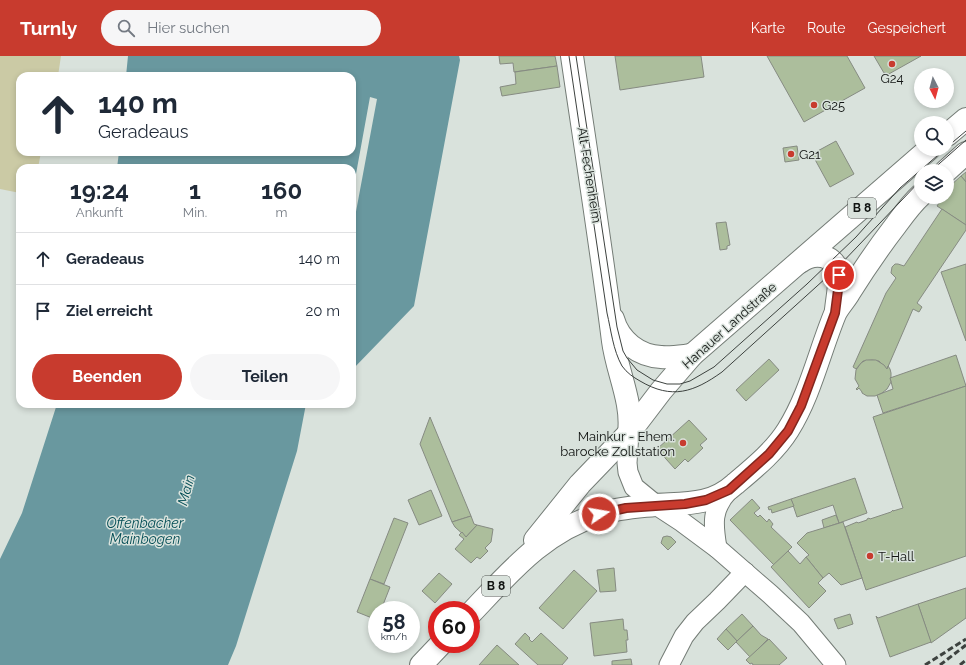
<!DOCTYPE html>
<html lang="de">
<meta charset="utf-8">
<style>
:root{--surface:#fff;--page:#f6f6f7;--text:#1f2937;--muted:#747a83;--line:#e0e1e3;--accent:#c83b2e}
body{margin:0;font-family:Raleway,sans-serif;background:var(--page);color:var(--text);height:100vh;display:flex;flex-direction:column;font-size:15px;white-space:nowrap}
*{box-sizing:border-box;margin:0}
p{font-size:13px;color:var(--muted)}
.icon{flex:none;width:22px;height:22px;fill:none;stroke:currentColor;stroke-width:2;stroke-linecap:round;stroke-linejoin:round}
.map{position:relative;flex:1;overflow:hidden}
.side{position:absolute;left:16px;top:108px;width:340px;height:244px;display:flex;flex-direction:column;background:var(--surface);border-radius:12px;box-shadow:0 2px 6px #0003}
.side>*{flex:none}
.banner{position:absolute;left:16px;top:16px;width:340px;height:84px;border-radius:12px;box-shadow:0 2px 6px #0003;background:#fff;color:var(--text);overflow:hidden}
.needle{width:26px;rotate:174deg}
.tools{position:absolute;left:914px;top:12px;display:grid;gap:8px}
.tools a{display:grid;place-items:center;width:40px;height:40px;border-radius:50%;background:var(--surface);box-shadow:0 2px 6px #0003;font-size:20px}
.speed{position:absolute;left:368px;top:545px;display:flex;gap:8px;font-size:20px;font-weight:700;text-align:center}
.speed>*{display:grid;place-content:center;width:52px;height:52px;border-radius:50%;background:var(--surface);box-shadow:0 2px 6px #0003;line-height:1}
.speed small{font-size:10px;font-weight:400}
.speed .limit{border:6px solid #d22;background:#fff;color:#111}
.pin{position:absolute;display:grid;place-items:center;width:34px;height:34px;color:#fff;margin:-17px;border:2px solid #fff;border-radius:50%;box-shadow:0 1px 4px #0007}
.me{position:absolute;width:44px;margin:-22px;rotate:78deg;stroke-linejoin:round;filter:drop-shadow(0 0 3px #0008)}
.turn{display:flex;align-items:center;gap:14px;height:84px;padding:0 16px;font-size:18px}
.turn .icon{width:52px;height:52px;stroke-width:2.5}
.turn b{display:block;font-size:28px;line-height:34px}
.eta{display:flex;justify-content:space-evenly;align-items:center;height:68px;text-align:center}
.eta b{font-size:24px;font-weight:700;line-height:28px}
.button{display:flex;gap:8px;margin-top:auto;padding:8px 16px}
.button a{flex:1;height:46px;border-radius:24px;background:var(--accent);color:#fff;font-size:16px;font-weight:700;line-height:46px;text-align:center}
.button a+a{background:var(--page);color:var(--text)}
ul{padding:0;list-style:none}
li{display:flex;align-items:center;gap:12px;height:52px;padding:0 16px;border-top:1px solid var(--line)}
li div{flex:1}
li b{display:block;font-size:15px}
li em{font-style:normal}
header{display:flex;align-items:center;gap:24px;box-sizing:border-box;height:56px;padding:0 20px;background:var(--accent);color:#fff}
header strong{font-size:19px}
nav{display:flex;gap:22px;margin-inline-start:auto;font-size:14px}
.search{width:280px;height:36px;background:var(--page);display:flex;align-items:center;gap:10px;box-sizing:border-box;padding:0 14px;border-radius:22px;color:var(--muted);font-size:15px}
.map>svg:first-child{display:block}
</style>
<header>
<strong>Turnly</strong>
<div class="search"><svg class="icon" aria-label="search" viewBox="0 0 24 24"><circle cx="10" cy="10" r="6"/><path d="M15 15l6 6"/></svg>Hier suchen</div>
<nav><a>Karte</a><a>Route</a><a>Gespeichert</a></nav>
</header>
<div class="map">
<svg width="966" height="609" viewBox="0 0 966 609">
<rect width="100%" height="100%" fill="#d9e2dc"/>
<!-- green -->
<path fill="#cbcaa5" d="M0,0H61L58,20H20V96H41L38,112H20V137L0,133Z"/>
<!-- water -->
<g fill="#69989f">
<path d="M128,0H459L460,4L414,250L352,314V177L377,43L370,41L352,140V112H117L119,96H352V20H126Z"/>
<path d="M57,348H306L297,395L236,590L228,609H0V503L22,457Z"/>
</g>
<!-- building -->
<g fill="#acbe9c" stroke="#868b82">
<path d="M499,0H555L557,10L514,16L513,7L500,8Z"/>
<path d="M615,0H701L704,21L620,34Z"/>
<path d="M767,0H847L865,32L804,66Z"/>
<path d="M874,0H921L887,19L885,16L884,17Z"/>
<path d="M557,10L560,31L502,40L500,31L516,28L515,16Z"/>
<path d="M836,85L854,118L830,131L812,98Z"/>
<path d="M797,90L799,104L785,106L783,92Z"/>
<path d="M966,116V126L961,120Z"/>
<path d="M961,120L966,126V169L937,150L943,141H947V134L950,130Z"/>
<path d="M942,153L966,169V174L917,247L922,251L919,256L913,253L887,313L879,305L872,304L863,305L856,313L853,311L886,237L896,222L891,217L892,211L895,208H898L904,210Z"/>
<path d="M726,166L730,189L727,190V193L720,194L716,167Z"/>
<path d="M966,208V285L941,216Z"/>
<path d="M956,299L966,330L883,357L877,339L893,333L890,322Z"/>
<path d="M769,303L779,314L746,345L736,334Z"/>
<path d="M866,304H876L884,309L887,313L888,310L890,313L891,317V321L890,322L891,326L887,333L882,337L875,340H867L862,337V336L859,332L857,334L856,333L859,330L855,323L856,314L861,307Z"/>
<path d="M966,330V500L866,534L845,471L857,466L858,467L867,464V463L869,462L870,463L891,456L893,454V455L903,452L873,361Z"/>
<path d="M430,361L471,460L452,466L420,388Z"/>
<path d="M689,364L707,383L700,389L703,392L688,406L685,403L675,413L657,393Z"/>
<path d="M855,422L867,457L839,467L833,449L797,461L791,443Z"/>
<path d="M431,434L442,460L419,469L408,444Z"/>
<path d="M752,443L760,452L754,457L758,461L760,459L767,466L769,463L773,468L771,471L792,491L774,509L730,464Z"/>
<path d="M791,443L794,450L772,457L771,453L769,454L768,451Z"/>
<path d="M836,459L839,467L824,472L822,464Z"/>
<path d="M471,460L474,468L477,469L466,481L455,471L452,466Z"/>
<path d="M394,462L408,467L384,528L370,523Z"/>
<path d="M843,466L862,522L841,529L829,517L823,522L806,501L809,499L797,487L807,477Z"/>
<path d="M477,469L493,473L491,486L485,492L488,495L480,503L477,501L471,507L455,493L464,483L459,479L462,476L466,481Z"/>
<path d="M667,480L671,481L676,486L668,494L661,487L663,481Z"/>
<path d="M788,495L800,508L806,501L823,522L818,527L826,535L809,552L771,511Z"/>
<path d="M614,512L616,535L600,536L597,514Z"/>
<path d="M574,514L597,535L563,573L539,552Z"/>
<path d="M439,517L452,528L435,547L422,535Z"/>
<path d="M370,523L390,531L381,554H377V564L357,556Z"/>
<path d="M966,532V562L931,587L918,548Z"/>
<path d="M918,548L931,586L890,601L876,560L878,562Z"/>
<path d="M742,558L753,570L737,585L726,573Z"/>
<path d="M850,558L853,568L838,573L834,563Z"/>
<path d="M623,563L624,574H627L628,584H626L627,596L594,600L590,567Z"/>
<path d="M753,570L761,579L768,583L750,601L736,586Z"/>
<path d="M726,573L737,585L728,594L717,583Z"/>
<path d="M525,577L530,582L529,583L532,586L541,577L568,602L562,609H538L515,588Z"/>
<path d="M769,583L787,602L779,609H753L752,607L750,608L746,604Z"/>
<path d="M497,589L519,609H479Z"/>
<path d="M631,603L632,609H612V605Z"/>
</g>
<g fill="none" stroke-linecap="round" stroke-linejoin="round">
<defs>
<g id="minor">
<path d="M629,377L627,407L628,416L634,431L656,449L682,466L717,492L770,538L801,567L836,609"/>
<path d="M717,492C713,468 711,453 729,434"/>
<path d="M669,609L684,580L695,566L717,545L745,516"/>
</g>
<g id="tertiary">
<path d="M572,0C586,95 601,190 613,285C617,316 633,346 629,377"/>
<path d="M613,263C619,285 639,300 661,301C671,302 682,300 692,299"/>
</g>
<g id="primary">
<path d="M947,79L966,63"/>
<path d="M946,115L966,97"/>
<path d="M800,206C815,195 835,198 839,219C840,230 837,243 836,254"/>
<path d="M535,484L580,428L629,377L661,335L692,299L929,93"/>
<path d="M471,557C510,516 544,475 600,458C617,452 636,451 655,449C685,447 711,450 735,428C754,412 775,395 788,374C810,339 819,297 835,258C838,251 845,244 849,237C864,213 879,191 896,169C904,158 911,148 921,139"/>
<path d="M421,609L441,588"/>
</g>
</defs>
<!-- minor casing -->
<use href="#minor" stroke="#747c76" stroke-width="21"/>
<!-- tertiary casing -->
<use href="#tertiary" stroke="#747c76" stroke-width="24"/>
<!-- primary casing -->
<use href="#primary" stroke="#747c76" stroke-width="24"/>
<!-- minor -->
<use href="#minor" stroke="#fff" stroke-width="19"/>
<!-- tertiary -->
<use href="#tertiary" stroke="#fff" stroke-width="22"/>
<!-- primary -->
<use href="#primary" stroke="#fff" stroke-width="22"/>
<!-- tram -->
<g stroke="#3d423f" stroke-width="1">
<path d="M569,0L607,257C611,274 613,294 622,310C627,317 633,321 640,325C672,344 694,336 722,316L837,212L921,124"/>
<path d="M576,0L617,271L623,295L627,302L637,314L653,324L667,328H680L690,325L714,311L807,228L856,181L900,132L945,93"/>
<path d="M947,91L966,75"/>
<path d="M931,115L966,84"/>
</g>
<!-- rail -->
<g stroke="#3d423f" stroke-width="3" stroke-dasharray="6 3" stroke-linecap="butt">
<path d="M925,609L966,583"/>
<path d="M940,609L966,589"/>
<path d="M960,609L966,604"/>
</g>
</g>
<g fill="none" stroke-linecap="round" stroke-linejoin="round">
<defs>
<path id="route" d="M599,458L626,452L685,448L706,444L729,434L769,398L788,375L801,350L835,257L839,226V219"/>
</defs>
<!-- route casing -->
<use href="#route" stroke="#82261e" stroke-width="10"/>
<!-- route -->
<use href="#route" stroke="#c83b2e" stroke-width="7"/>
</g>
<!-- markers -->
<g fill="#c83b2e" stroke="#d9e2dc" stroke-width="1.5">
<circle cx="892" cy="8" r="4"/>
<circle cx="814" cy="49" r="4"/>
<circle cx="791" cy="98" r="4"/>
<circle cx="683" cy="387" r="4"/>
<circle cx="870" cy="500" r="4"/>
</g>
<g text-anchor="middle" stroke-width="3" stroke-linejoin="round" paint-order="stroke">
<!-- shield labels -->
<g fill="#d9e2dc" stroke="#4e524f" stroke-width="1">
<rect x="848" y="142" width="28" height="20" rx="3"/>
<rect x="482" y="520" width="28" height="20" rx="3"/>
</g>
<g font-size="12" font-weight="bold" fill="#121513">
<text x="862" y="156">B 8</text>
<text x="496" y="534">B 8</text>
</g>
<!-- poi labels -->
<g font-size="13" fill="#121513" stroke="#d9e2dc" text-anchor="start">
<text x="892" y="27" text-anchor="middle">G24</text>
<text x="822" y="54">G25</text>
<text x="799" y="103">G21</text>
<text x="675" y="385" text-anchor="end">Mainkur - Ehem.<tspan x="675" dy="15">barocke Zollstation</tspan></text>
<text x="878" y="505">T-Hall</text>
</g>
<!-- street labels -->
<g font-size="13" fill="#121513" stroke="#d9e2dc">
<text transform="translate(590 119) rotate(81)" y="5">Alt-Fechenheim</text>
<text transform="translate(729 269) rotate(-42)" y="5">Hanauer Landstraße</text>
</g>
<!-- water labels -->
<g font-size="14" font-style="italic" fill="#034d55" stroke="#d9e2dc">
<text transform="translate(186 434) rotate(-75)" y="5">Main</text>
<text x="145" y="472">Offenbacher<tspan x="145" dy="16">Mainbogen</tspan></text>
</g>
</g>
</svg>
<div class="tools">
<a><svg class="needle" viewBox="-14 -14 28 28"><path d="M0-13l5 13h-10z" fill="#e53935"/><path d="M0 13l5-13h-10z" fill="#747a83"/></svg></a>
<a><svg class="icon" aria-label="search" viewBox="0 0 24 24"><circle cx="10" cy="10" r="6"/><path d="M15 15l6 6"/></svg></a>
<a><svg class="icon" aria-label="layers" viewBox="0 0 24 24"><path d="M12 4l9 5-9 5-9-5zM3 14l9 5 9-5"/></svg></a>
</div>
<div class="speed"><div>58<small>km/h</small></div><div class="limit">60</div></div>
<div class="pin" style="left:839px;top:219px;background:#d93025"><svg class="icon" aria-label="arrive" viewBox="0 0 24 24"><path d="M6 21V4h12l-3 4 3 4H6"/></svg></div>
<svg class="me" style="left:599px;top:458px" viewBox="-20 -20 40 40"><circle r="17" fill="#c83b2e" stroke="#fff" stroke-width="3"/><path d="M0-11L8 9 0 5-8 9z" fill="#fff"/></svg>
<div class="banner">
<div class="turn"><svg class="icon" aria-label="ahead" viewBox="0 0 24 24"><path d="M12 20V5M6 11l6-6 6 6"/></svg><div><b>140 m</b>Geradeaus</div></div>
</div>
<section class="side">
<div class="eta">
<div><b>19:24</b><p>Ankunft</p></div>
<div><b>1</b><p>Min.</p></div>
<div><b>160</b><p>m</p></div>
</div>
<ul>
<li><svg class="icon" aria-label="ahead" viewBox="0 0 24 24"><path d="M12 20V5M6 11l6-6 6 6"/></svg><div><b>Geradeaus</b></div><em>140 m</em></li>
<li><svg class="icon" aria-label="arrive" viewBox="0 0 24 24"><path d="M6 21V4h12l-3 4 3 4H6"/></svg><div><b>Ziel erreicht</b></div><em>20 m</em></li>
</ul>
<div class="button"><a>Beenden</a><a>Teilen</a></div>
</section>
</div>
